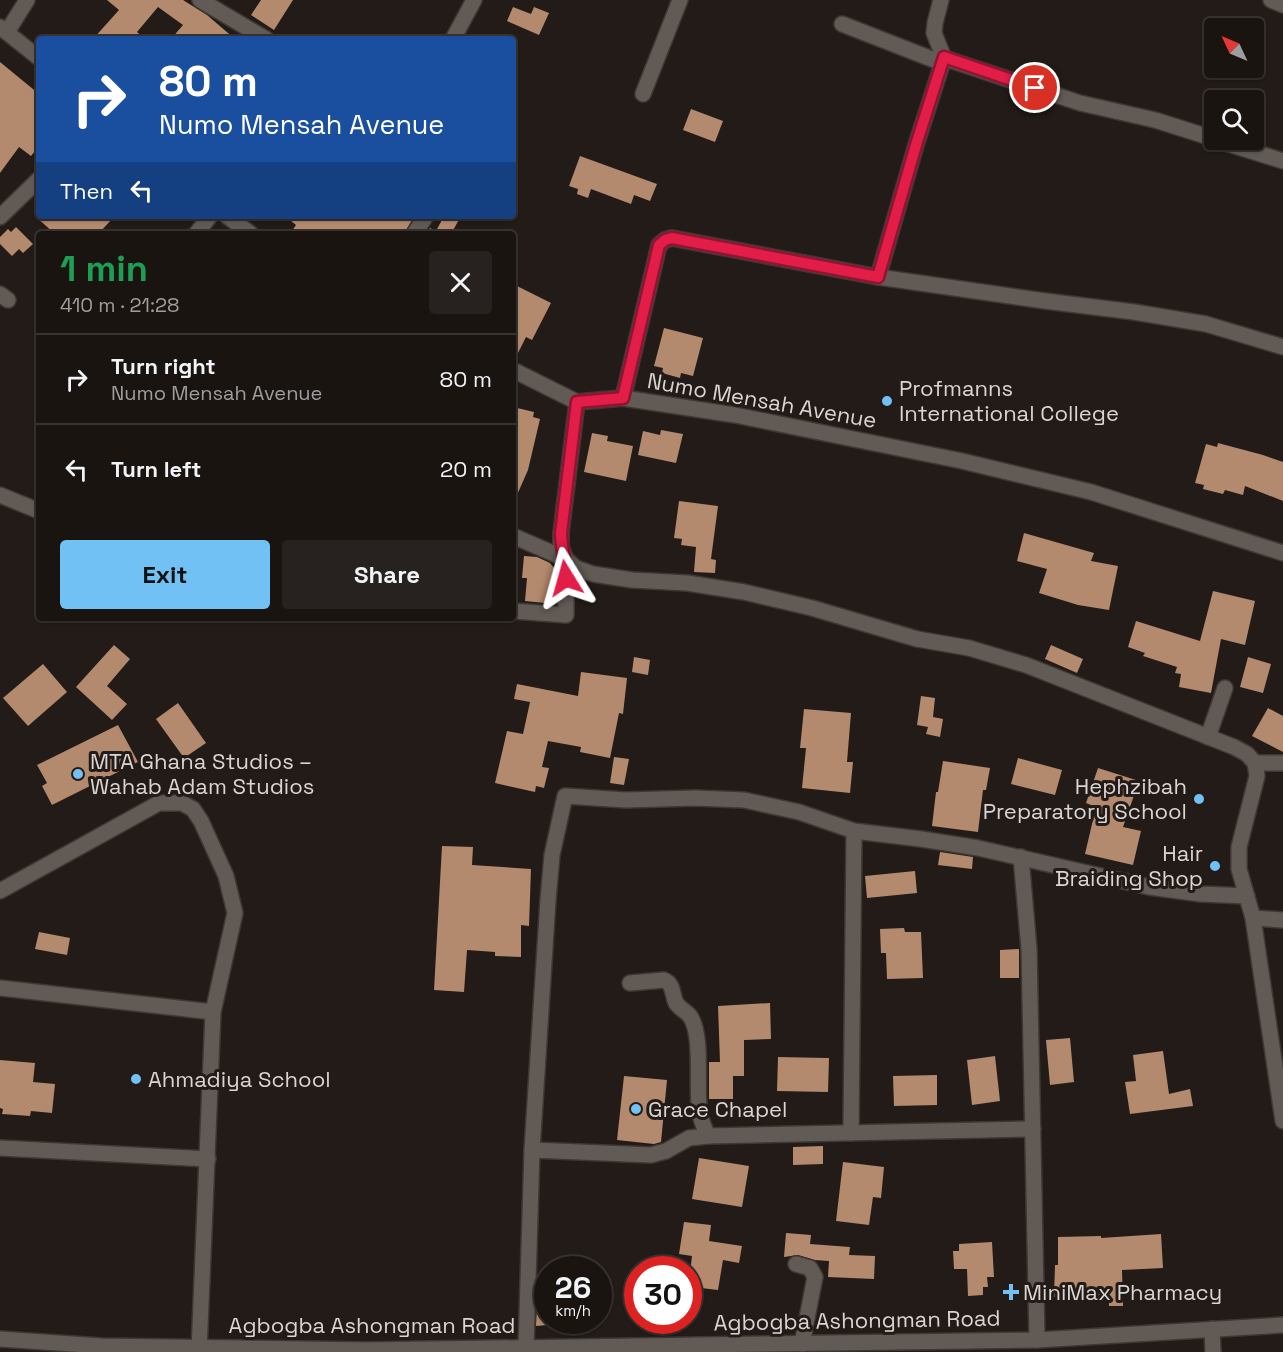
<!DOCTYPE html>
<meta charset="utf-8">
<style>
:root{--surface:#1a1411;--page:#27211f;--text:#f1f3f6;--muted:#9f9e9f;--line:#383331;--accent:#72c1f5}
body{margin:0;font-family:"Space Grotesk",sans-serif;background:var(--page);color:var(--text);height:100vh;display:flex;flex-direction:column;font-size:22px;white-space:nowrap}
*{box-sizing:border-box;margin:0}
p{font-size:20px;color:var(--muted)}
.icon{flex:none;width:33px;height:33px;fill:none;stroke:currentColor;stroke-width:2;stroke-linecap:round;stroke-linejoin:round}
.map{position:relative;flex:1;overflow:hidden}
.sheet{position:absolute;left:36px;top:231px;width:480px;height:390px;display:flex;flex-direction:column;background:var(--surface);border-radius:6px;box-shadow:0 2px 4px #0004,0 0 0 2px var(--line)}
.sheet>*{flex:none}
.hud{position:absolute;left:36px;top:36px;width:480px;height:183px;border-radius:6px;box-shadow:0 2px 4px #0004,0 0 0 2px var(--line);background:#1a4fa0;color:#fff;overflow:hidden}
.needle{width:39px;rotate:314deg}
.buttons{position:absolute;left:1204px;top:18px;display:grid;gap:12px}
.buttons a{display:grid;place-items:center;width:60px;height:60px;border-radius:6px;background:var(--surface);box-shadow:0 2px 4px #0004,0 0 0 2px var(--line);font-size:30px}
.speed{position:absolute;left:534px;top:1256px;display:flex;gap:12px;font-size:30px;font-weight:700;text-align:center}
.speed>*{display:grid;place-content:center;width:78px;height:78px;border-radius:50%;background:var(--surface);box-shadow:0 2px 4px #0004,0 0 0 2px var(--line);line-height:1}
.speed small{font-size:15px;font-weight:400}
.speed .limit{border:9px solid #d22;background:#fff;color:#111}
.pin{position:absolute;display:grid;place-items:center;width:51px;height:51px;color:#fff;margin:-26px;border:3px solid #fff;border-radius:50%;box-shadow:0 2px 6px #0007}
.me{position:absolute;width:66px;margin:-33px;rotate:352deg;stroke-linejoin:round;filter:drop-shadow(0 0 4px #0008)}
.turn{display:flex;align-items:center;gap:21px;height:126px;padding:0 24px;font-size:27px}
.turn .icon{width:78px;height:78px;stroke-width:2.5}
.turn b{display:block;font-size:42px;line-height:51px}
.then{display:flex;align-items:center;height:57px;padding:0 24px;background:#0003;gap:12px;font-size:22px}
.round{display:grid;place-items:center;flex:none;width:63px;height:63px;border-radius:6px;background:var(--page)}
.headline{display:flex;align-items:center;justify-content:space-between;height:102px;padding:0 24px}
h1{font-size:36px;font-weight:600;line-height:45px;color:#1e9e55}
.action{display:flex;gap:12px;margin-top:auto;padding:12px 24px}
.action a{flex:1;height:69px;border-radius:6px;background:var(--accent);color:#111;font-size:24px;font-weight:600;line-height:69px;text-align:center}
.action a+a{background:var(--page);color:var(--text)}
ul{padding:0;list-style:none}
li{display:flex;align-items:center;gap:18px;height:90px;padding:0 24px;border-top:2px solid var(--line)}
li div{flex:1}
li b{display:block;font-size:22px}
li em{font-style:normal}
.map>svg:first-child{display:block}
</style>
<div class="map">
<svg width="1283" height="1352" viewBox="0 0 1283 1352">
<rect width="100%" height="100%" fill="#221b17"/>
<!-- building -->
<g fill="#b38a6e">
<path d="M107,0H183L207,15L235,39H171L183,25L158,7L137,32L145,39H93L119,10Z"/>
<path d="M261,0H293L274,30L251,15Z"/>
<path d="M513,7L531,14L534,7L549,13L539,35L507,21Z"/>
<path d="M0,62L39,94V146L31,156L19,147L0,173Z"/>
<path d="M691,109L723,121L715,142L683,130Z"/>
<path d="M580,156L657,184L650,201L634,195L631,204L591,189L588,198L577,194L578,189L569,186Z"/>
<path d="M35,216H115L98,234H55Z"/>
<path d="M285,216H410L413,218L404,234H290L296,225Z"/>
<path d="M444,216H461L451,234H426L430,228L436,231Z"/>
<path d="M16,227L33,244L23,253L19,249L12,256L0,244V237L8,229L11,232Z"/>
<path d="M513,284L551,303L532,340L526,337L514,361Z"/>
<path d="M664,328L703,338L693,376L681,373L680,378L662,373L663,368L654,366Z"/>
<path d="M513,407L534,412L533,417L540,419L528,470L513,504Z"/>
<path d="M661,430L683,434L676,463L638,455L643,431L660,435Z"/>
<path d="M592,433L608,436L607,441L633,446L626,481L584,472Z"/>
<path d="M1218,443L1263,455L1283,462V501L1245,486L1243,495L1225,490L1223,494L1203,489L1204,485L1195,483L1206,444L1217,447Z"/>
<path d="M679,501L718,506L711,559L716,560L715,573L694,572L696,547L681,545L682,539L674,538Z"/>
<path d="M1024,533L1094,553L1091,561L1118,566L1109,610L1078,605L1039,593L1047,569L1017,561Z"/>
<path d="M524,556L537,557L550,563L555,569V604L525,601L527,578H522Z"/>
<path d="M1213,591L1255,601L1245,645L1221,639L1211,693L1179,687L1181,674L1175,673L1177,667L1143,656L1145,653L1128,647L1136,621L1200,641Z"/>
<path d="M114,645L130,659L107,686L127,704L112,720L76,687Z"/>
<path d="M1051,645L1083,659L1077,673L1045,659Z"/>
<path d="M634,657L650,660L648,675L632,672Z"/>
<path d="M1248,657L1271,664L1263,693L1240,687Z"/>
<path d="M43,664L67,692L28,726L3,698Z"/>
<path d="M581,672L627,678L623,714L619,713L610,758L580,752L581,747L548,741L542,767L549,768L544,788L536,786L535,792L495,783L507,731L523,734L530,702L514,699L517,684L578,696Z"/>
<path d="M921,696L935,698L933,717L943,719L940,737L926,734L928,727L917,725Z"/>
<path d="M178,703L206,743L184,758L156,719Z"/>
<path d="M1268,708L1283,716V752L1252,736Z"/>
<path d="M804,709L851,713L847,762H853L850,793L802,788L806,748H800Z"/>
<path d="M118,725L138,762L52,805L42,786L47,783L37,765Z"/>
<path d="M614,757L629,759L624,785L610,783Z"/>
<path d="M1018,758L1062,770L1055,795L1011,784Z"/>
<path d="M943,761L990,768L986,790H983L978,832L932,826L936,792H938Z"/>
<path d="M1098,768L1139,781L1123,827L1141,831L1133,865L1085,854L1096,807L1086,803Z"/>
<path d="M442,846L473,847L472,865L531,869L529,926L521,925V957L495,956V952L467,950L464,992L434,990Z"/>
<path d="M940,852L973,857L972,869L938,865Z"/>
<path d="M915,871L917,893L867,898L865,876Z"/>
<path d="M904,928L905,932H921L923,978L887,979L886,953H881L880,929Z"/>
<path d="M39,932L70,938L67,955L35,949Z"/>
<path d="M1019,949V978H1000V950Z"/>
<path d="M770,1003L771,1039L744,1040V1076H733V1099H709V1062H720L718,1006Z"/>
<path d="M1070,1038L1074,1082L1050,1085L1046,1040Z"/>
<path d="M1163,1051L1169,1094L1190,1089L1193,1106L1130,1114L1125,1082L1136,1081L1133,1055Z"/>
<path d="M995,1056L1000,1101L972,1105L967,1060Z"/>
<path d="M778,1057L829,1058L828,1092L777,1091Z"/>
<path d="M0,1060L35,1063L33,1082L55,1084L52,1113L31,1111L30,1116L2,1114L3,1109L0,1108Z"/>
<path d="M937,1075V1105L894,1106L893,1076Z"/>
<path d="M624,1076L667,1080L661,1142L654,1144L617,1140Z"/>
<path d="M823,1146V1164L793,1165V1147Z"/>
<path d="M699,1158L749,1166L742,1207L692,1199Z"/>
<path d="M843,1162L884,1167L881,1198L873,1197L869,1225L836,1221Z"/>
<path d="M684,1222L711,1225L709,1241L742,1246L739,1263L723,1260L718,1290L693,1287L695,1274L690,1273L692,1256L679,1254Z"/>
<path d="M786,1233L811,1235L810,1244L850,1247L849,1255L875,1256L874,1279L828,1277L829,1261L815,1260L798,1255L784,1257Z"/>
<path d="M1161,1234L1163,1268L1122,1270L1123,1306H1109V1299L1054,1297L1055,1265H1058V1237L1101,1236V1238Z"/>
<path d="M992,1242L994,1277H987L988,1287H983V1295L968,1296L967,1269H954L953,1251H959V1244Z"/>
<path d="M538,1286H548V1325L536,1326Z"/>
</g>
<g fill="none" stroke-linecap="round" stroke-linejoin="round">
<defs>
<g id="minor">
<path d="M200,0L266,39"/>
<path d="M1271,0L1283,5"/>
<path d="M842,24L942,63"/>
<path d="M0,27L39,58"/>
<path d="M7,32L27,0"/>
<path d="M453,39L474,0"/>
<path d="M944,58L1080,103L1155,120L1215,139"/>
<path d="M643,94L680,0"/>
<path d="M1216,140L1283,161"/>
<path d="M227,216L251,234"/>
<path d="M0,217L39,179"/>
<path d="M196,234L210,216"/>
<path d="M414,234L426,216"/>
<path d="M878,277L916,145L944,58L934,33L935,23L941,0"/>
<path d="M0,294L8,300"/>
<path d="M513,370L577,402L623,398L735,415L962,461L1091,492L1283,553"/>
<path d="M623,398L659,245L665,240L672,238L878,277L1045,301L1134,312L1206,324L1283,347"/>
<path d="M577,402L561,533V547L566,559L576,568L593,574L632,580L687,583L744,592L812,608L917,639L969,648L1026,665L1234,747L1247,754L1255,763L1257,776L1239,847V869L1253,918L1283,1121"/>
<path d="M0,495L39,511"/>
<path d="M513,536L566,559"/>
<path d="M513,611L566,615V559"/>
<path d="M1208,737L1225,688"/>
<path d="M1255,763H1283"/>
<path d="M1021,857L1029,949L1037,1340"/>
<path d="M0,891L159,803H182L193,809L201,821L226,876L235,913L213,1012L199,1352"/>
<path d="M1253,918L1283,920"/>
<path d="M630,983L664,980C674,984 672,995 676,1003C680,1009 686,1011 690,1016C704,1037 695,1088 700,1114C701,1121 705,1129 708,1136"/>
<path d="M0,988L213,1012"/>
<path d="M851,1133L854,831"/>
<path d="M0,1148L208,1159"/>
<path d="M532,1150L651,1155L666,1151L689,1138L708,1136L1033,1129"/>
<path d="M796,1264L810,1268L815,1277L802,1344"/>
<path d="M1212,1329L1213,1352"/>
<path d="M0,1339L101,1346L366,1350L1037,1340L1283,1325"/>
<path d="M526,1348L532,1150L548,900L552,855L565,796L626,800L695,798L744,800L799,812L854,831L921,839L978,848L1149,887L1201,894L1247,896"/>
</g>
</defs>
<!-- minor casing -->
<use href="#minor" stroke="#3d3835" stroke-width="18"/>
<!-- minor -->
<use href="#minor" stroke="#625a55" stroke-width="15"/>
</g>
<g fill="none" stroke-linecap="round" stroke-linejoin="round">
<defs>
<path id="route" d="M566,578C566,562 561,548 561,533L577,402L623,398L659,245L665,240L672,238L878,277L916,145L944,57L1035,88"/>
</defs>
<!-- route casing -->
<use href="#route" stroke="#92132f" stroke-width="15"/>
<!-- route -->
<use href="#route" stroke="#e11d48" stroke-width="10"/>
</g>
<!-- markers -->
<g fill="#72c1f5" stroke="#221b17" stroke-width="2">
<circle cx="887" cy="401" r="6"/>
<circle cx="78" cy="774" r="6"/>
<circle cx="1199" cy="799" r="6"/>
<circle cx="1215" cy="866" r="6"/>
<circle cx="136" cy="1079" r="6"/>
<circle cx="636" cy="1109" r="6"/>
<path d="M1008 1283h6v6h6v6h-6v6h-6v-6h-6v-6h6z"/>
</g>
<g text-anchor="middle" stroke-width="6" stroke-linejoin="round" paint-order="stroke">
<!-- poi labels -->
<g font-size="22" fill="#dad5d2" stroke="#221b17" text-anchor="start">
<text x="899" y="396">Profmanns<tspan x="899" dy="25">International College</tspan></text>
<text x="90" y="769">MTA Ghana Studios –<tspan x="90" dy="25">Wahab Adam Studios</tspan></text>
<text x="1187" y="794" text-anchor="end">Hephzibah<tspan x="1187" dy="25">Preparatory School</tspan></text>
<text x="1203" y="861" text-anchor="end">Hair<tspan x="1203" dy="25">Braiding Shop</tspan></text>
<text x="148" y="1087">Ahmadiya School</text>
<text x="648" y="1117">Grace Chapel</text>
<text x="1023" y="1300">MiniMax Pharmacy</text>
</g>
<!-- street labels -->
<g font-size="22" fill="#dad5d2" stroke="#221b17">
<text transform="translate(762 400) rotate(10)" y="8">Numo Mensah Avenue</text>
<text transform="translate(857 1320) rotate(-1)" y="8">Agbogba Ashongman Road</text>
<text x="372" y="1333">Agbogba Ashongman Road</text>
</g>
</g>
</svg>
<div class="buttons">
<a><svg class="needle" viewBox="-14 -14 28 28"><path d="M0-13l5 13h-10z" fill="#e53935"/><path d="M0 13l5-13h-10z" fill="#9f9e9f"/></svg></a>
<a><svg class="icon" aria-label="search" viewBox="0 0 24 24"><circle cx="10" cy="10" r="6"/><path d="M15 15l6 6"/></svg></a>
</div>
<div class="speed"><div>26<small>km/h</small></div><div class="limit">30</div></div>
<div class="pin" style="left:1035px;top:88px;background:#d93025"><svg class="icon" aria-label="arrive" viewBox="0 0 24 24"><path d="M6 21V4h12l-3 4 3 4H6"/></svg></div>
<svg class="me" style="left:566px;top:578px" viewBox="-20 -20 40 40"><path d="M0-17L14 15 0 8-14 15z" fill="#e11d48" stroke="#fff" stroke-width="4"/></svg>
<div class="hud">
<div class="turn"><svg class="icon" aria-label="right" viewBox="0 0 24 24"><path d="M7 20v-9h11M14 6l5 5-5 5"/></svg><div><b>80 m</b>Numo Mensah Avenue</div></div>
<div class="then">Then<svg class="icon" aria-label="left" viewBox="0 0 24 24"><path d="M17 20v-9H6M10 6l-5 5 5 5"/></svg></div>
</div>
<section class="sheet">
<div class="headline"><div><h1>1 min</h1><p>410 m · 21:28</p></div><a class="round"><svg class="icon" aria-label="close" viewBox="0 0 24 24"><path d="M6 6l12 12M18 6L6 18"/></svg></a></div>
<ul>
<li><svg class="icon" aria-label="right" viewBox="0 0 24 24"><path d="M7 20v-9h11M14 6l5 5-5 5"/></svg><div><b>Turn right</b><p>Numo Mensah Avenue</p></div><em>80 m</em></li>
<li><svg class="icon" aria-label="left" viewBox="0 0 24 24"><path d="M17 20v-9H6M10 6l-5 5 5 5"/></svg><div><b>Turn left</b></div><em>20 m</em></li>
</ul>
<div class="action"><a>Exit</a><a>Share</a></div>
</section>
</div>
